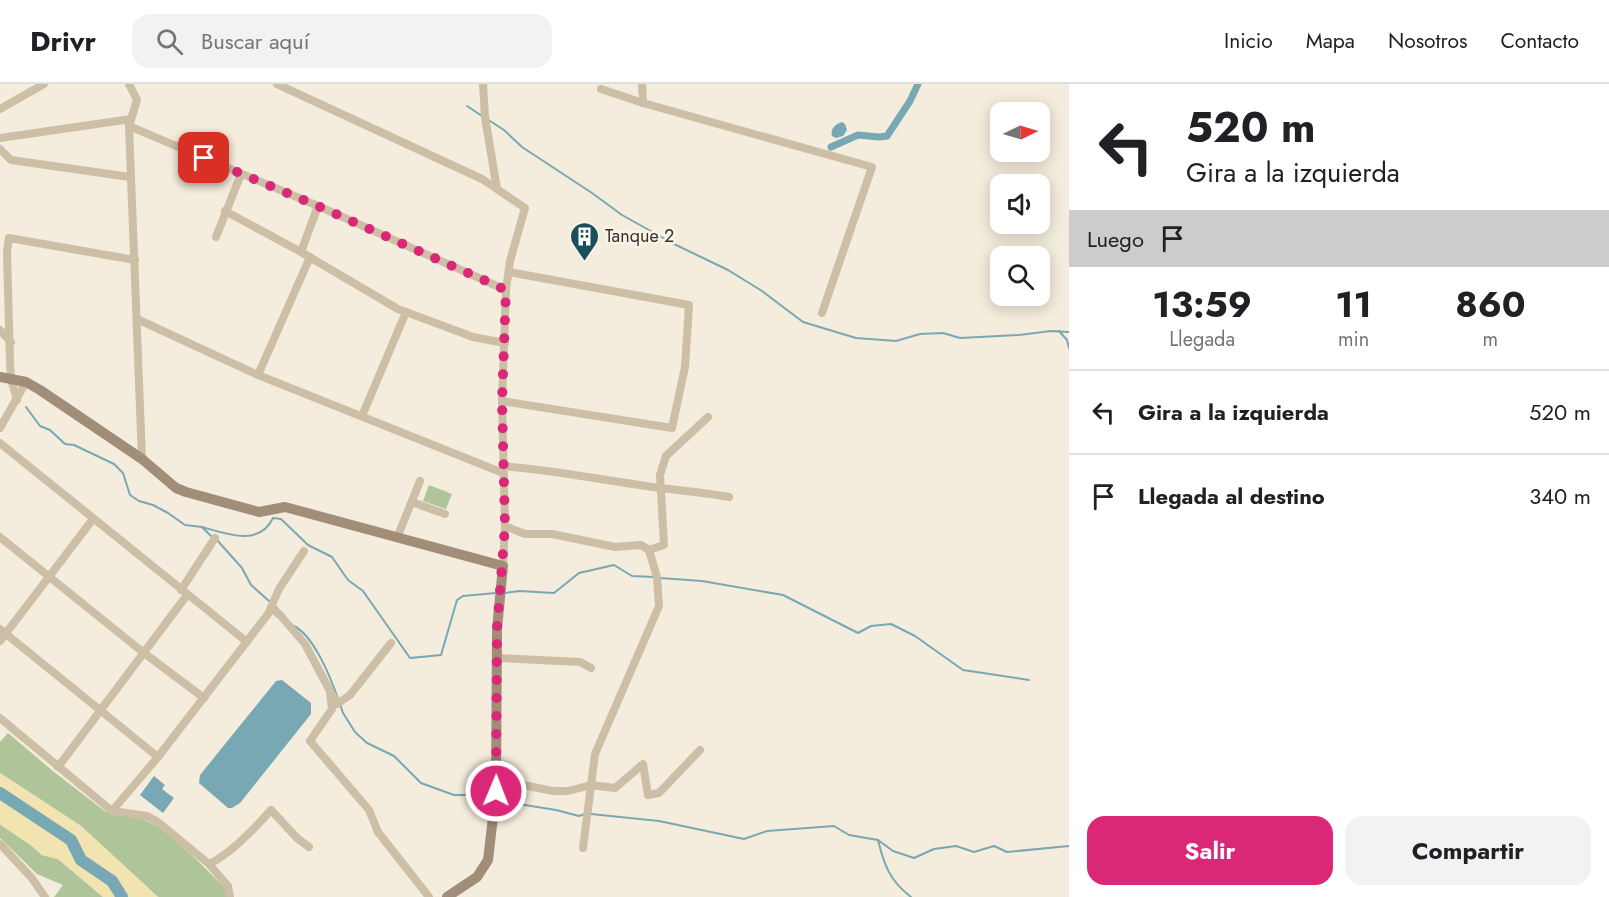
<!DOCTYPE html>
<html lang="es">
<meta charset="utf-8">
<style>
:root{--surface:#fff;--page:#f2f2f2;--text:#202124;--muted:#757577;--line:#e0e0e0;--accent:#db2777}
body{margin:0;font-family:Jost,sans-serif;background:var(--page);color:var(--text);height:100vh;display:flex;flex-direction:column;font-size:22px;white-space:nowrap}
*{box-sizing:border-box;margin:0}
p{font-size:20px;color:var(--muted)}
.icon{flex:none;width:33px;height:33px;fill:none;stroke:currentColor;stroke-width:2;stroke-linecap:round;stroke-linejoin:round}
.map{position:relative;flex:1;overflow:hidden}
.side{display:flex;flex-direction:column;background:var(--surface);width:540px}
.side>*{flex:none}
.banner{background:#fff;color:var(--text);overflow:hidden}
.needle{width:39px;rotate:85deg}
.tools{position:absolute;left:990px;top:18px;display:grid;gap:12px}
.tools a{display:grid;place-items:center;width:60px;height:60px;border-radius:12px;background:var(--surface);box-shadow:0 3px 15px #0003;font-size:30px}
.pin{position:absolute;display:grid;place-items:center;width:51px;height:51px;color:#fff;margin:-26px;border-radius:12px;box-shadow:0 3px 9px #0006}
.me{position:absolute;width:66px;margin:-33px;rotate:1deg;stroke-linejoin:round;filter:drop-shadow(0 0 4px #0008)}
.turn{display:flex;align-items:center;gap:21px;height:126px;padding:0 18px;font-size:27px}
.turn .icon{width:78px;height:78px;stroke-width:2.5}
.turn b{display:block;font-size:42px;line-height:51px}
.then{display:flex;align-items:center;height:57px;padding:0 18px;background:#0003;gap:12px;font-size:22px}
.eta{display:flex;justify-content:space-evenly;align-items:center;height:102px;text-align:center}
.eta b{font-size:36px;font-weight:700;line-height:42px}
.button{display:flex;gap:12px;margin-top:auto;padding:12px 18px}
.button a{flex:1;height:69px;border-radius:18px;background:var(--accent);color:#fff;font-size:24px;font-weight:700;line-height:69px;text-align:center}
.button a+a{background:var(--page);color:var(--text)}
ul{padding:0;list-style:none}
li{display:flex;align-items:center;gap:18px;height:84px;padding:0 18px;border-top:2px solid var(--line)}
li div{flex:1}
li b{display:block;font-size:22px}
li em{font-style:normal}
header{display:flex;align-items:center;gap:36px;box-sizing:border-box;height:84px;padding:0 30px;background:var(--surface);border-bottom:2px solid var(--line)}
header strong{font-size:28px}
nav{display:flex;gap:33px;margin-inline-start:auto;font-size:21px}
.search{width:420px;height:54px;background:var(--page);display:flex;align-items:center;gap:15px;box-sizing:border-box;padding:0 21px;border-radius:18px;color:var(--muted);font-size:22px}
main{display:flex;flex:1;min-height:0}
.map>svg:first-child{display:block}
</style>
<header>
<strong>Drivr</strong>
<div class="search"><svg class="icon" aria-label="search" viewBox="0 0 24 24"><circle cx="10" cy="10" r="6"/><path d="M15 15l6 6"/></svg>Buscar aquí</div>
<nav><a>Inicio</a><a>Mapa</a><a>Nosotros</a><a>Contacto</a></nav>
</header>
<main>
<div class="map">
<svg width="1069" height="813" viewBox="0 0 1069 813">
<rect width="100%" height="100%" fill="#f4ecdc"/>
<!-- green -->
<g fill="#b0c49a">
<path d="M429,401L452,410L446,425L423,417Z"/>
<path d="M8,649L54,688L106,728L139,733L161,744L197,776L225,804L228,813H158L81,742L0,689V658Z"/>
<path d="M0,740L32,762L42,771L58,775L103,813H54L63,801L37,790L0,754Z"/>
</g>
<!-- sand -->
<path fill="#f1e4b0" d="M0,689L81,742L158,813H103L58,775L42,771L32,762L2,742L0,740Z"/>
<!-- water -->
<g fill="#78a8b3">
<path d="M842,38L845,40L847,46L843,52L836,54L832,52C830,45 835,40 842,38Z"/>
<path d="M282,596L311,619V630L240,719L232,724H228L199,699L200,691L276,597Z"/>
<path d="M154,692L165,701L162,705L174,714L163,729L140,711Z"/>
</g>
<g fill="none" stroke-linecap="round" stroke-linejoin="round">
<!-- stream -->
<g stroke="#78a8b3" stroke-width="2">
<path d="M467,22L482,32"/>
<path d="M487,35L504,46L522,63L592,109L622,131L674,160L728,186L762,207L803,238L856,254L896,257L920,250L943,249L960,254L1019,251L1051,247L1069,248"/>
<path d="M1059,247L1067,256L1069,264"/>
<path d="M26,323L40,342L50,346L65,360L74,361L114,380L123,389L130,411L139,417L153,421L168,429L185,441L202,443L212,453"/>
<path d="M202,443C227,450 259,463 273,434L281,435L308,461L332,473L348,496L363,507L410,574L441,571L457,516L463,512L496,509"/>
<path d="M217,456L242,484L251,501L278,525"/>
<path d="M660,494L702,497L783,511L858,549L871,542L891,540L915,552L963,586L1029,596"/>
<path d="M505,509L519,507L554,509L579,489L614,481L632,492L654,493"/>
<path d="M294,542C314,552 331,594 338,615"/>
<path d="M340,620L343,629L355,648L367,659L394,672L421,699L454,711H480L491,715"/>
<path d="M500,717L556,726L579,732L585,730"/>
<path d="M591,730L659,737L744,755L767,747L834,742L849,751L878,756L893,767L914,774L934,765L956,762L974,768L994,762L1007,768L1069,762"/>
<path d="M878,756C884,781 890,797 911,813"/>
</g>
<!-- canal -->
<path stroke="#78a8b3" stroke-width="7" d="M831,63L858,51L879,53L887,52L910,17L918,0"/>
<!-- river -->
<path stroke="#78a8b3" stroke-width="12" d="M0,709L71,756L81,776L112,797L122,813"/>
<!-- street -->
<g stroke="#cdbea6" stroke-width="8">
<path d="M129,0L137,16L129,42L142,375"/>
<path d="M277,0L482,95L497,105L485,33L483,0"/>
<path d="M642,0L643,19"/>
<path d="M601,5L643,19L872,83L822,229"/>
<path d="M0,25L44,0"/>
<path d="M129,42L318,122L506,206"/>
<path d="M0,54L131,35"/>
<path d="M0,65L11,76L130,93"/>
<path d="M497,105L525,124L510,177L506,206L502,317L505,442L503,482"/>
<path d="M225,127L301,168L398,225L473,253L505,259"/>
<path d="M216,153L241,90"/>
<path d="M301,168L318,122"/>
<path d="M137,235L258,291L503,389"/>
<path d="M0,246L11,258"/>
<path d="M258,291L310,173"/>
<path d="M17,316L11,295L10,277L7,168L9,154L135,176"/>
<path d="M502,317L672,344L685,283L689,221L509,188"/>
<path d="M362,332L406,228"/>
<path d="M0,344L26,298"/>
<path d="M0,359L247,558"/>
<path d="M503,382C551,386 598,395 646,402C673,406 701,408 729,413"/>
<path d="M412,418L445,430"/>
<path d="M505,442L525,450H552L615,463L641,461L649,466"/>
<path d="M0,453L144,569L204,614"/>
<path d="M397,454L420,397"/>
<path d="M181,506L215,454"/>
<path d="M271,524L280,531L305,560L337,620L350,611L391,559"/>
<path d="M0,545L158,673"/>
<path d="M0,557L93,435"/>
<path d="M498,574L580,578L591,584"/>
<path d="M330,609L332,625L310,657L369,726L378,748L429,813"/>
<path d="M0,634L112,727L147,732L158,738L209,780C230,770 255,744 271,726L297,754L309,763"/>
<path d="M58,683L187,511"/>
<path d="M496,707L513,699L553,707H568L591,701L615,704L643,680L648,711L659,709L700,666"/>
<path d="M112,727L158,673L268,530L279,505L304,467"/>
<path d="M0,760L31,793L45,813"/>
<path d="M583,764L595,670L659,522L657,493L649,466L664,461L660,391L666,372L708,333"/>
<path d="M209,780L228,802L230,813"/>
</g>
<!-- secondary -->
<path stroke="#a18d78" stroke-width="10" d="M0,293L26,298L40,306L142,375L176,404L186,408L259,428L285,423L503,482L497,545L496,707L488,776L477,793L447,813"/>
</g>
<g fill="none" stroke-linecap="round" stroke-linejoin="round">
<!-- route -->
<path stroke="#db2777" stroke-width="10" stroke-dasharray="0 18" d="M204,74L318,122L506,206L502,317L505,442L497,545L496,707"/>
</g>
<!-- icons -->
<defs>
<symbol id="building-pin" viewBox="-11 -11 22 30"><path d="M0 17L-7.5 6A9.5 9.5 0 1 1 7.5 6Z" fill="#1a4f5d" stroke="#fbf5e9"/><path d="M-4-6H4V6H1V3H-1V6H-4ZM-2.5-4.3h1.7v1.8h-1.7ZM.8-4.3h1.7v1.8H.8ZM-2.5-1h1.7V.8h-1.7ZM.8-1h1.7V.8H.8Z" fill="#fff"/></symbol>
</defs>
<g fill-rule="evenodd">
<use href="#building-pin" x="568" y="136" width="33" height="45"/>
</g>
<g text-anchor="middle" stroke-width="5" stroke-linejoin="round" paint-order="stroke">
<!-- poi labels -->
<g font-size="18" fill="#393028" stroke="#fbf5e9" text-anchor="start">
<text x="605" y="158">Tanque 2</text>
</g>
</g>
</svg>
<div class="tools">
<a><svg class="needle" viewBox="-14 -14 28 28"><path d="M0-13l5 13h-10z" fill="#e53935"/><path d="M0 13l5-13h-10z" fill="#757577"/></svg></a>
<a><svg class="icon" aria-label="sound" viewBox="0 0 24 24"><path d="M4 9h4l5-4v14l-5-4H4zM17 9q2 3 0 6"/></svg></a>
<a><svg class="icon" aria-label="search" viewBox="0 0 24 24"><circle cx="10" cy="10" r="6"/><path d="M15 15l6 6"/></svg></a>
</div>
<div class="pin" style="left:204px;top:74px;background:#d93025"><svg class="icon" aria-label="arrive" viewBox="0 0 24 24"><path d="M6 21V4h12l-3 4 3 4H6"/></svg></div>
<svg class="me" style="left:496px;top:707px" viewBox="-20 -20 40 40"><circle r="17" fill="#db2777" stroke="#fff" stroke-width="3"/><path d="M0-11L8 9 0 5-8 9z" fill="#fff"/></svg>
</div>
<section class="side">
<div class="banner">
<div class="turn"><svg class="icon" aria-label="left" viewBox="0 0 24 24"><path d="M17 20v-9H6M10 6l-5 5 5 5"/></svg><div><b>520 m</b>Gira a la izquierda</div></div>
<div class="then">Luego<svg class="icon" aria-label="arrive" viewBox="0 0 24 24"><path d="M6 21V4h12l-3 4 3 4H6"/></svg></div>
</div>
<div class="eta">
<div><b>13:59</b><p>Llegada</p></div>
<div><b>11</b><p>min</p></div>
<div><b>860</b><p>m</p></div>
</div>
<ul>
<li><svg class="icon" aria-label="left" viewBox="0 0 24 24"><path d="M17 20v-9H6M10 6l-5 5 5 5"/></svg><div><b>Gira a la izquierda</b></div><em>520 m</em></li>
<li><svg class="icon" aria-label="arrive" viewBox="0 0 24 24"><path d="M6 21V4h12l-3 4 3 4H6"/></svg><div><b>Llegada al destino</b></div><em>340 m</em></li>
</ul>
<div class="button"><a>Salir</a><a>Compartir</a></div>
</section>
</main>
